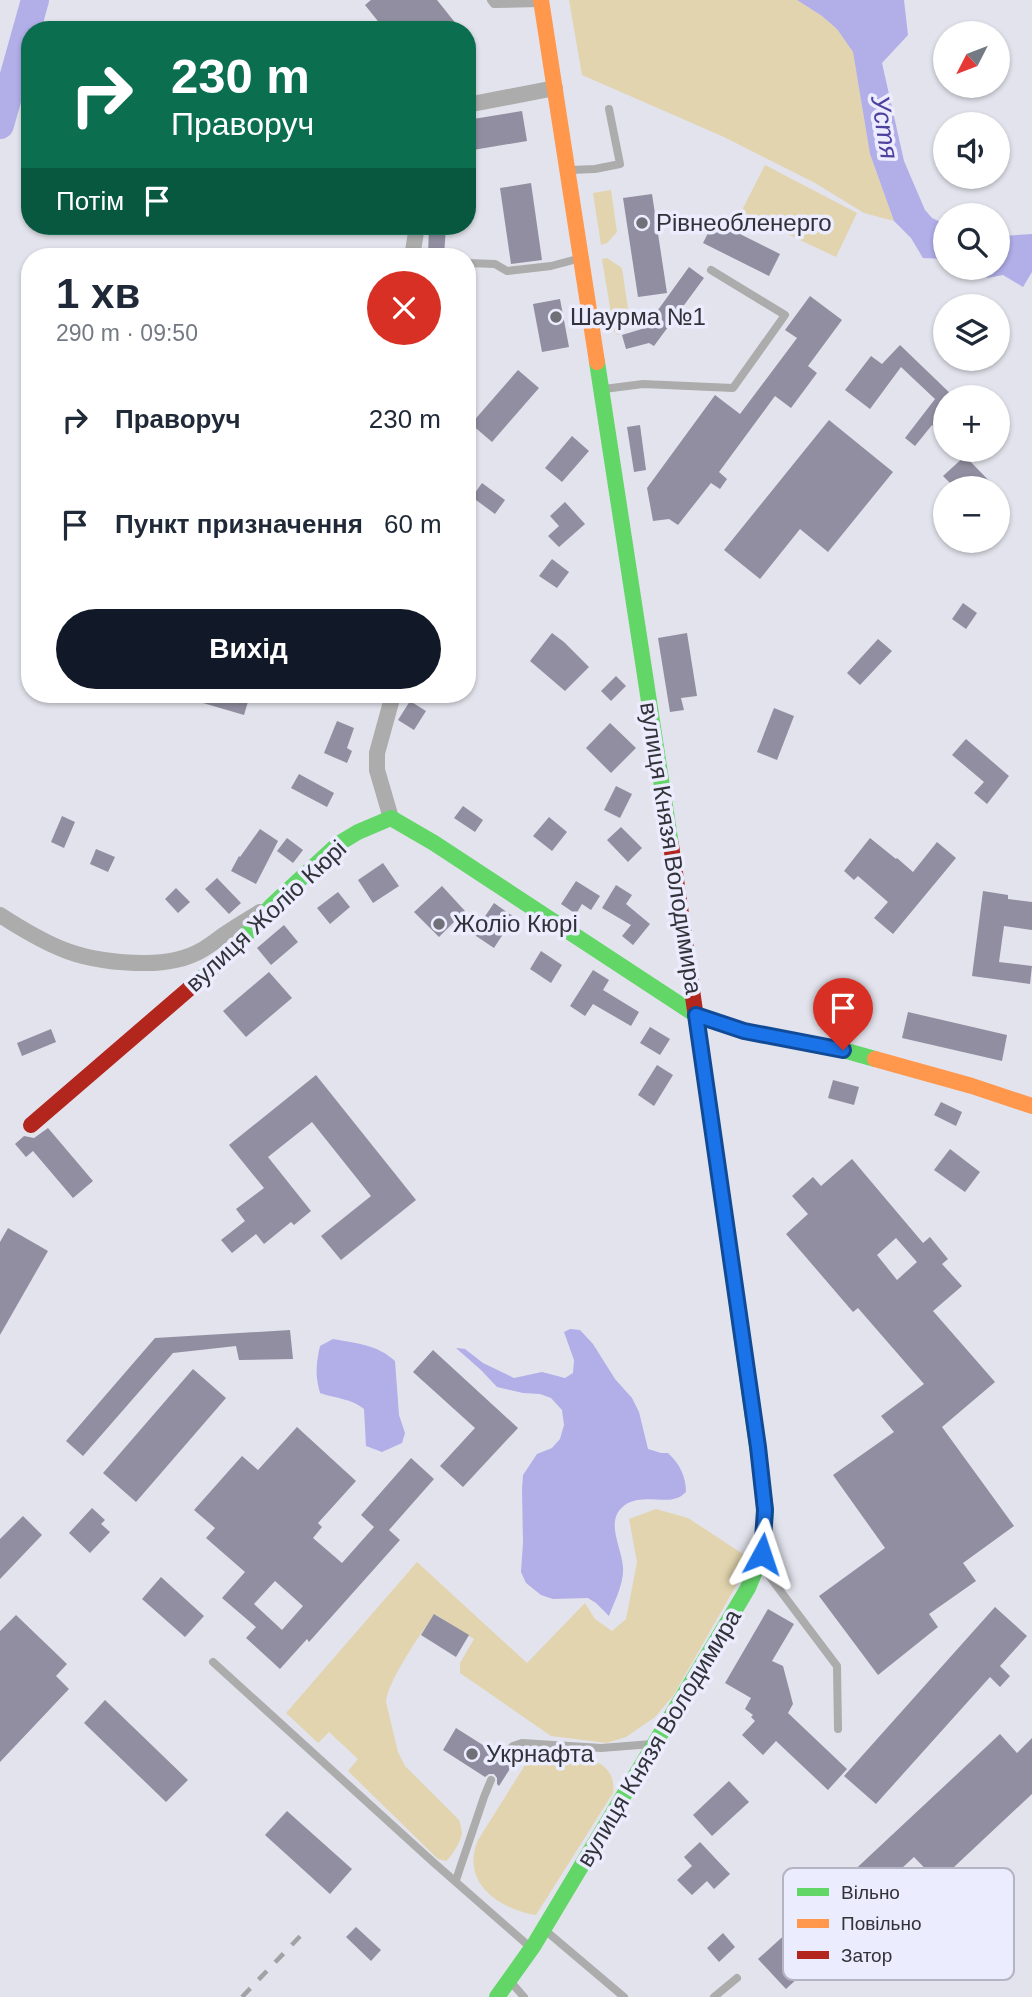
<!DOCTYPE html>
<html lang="uk">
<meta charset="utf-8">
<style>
:root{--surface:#fff;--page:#f6f6f7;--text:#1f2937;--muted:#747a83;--accent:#111827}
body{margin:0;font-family:Arial,sans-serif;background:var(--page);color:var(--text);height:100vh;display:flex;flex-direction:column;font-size:26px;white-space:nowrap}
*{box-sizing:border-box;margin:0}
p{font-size:23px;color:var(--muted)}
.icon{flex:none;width:38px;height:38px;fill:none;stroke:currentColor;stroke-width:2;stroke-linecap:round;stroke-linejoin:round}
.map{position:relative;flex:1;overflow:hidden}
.panel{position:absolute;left:21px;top:248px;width:455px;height:455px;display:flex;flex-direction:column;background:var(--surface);border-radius:28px;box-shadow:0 2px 5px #0004}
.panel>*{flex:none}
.hud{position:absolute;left:21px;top:21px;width:455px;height:214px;border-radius:28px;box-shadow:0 2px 5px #0004;background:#0b6e4f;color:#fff;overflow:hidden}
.needle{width:46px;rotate:228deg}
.tools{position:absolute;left:933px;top:21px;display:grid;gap:14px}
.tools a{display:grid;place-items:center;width:77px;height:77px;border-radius:50%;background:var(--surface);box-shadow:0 2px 5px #0004;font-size:35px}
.pin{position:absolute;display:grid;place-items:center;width:60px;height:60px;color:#fff;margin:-72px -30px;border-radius:50% 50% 50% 0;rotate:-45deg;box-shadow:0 0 7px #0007}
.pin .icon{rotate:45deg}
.me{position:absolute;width:77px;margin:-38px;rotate:5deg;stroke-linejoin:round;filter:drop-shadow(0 0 5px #0008)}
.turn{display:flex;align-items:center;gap:24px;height:147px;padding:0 35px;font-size:32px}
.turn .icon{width:91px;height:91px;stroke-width:2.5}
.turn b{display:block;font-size:49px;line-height:60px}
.then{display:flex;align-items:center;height:66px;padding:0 35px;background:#0003;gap:14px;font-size:26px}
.round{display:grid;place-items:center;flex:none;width:74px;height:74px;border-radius:37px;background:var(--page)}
.summary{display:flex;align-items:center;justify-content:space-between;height:119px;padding:0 35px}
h1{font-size:42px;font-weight:700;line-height:52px}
.button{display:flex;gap:14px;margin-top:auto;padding:14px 35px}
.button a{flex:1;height:80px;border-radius:42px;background:var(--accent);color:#fff;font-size:28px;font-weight:700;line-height:80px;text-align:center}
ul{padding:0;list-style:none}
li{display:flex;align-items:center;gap:21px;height:105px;padding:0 35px}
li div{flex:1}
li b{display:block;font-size:26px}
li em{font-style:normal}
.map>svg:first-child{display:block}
</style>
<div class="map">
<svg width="1032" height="1997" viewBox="0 0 1032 1997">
<rect width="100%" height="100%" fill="#e3e3ed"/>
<!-- green -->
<g fill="#e1d4ae">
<path d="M569,0H797L822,16L837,29L853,52L870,154L894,221L864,213L815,183L724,137L582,75Z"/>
<path d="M765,165L857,213L836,257L741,212Z"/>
<path d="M611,190L617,232L607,243L601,245L593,193Z"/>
<path d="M607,258L622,268L630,322L618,335L614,332L602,259Z"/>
<path d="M656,1509L688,1518L749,1558L741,1577L673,1696L655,1717L626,1737L607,1743L551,1736L460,1673V1663L474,1639L435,1614C422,1631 387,1682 386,1702L398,1752L405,1766L459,1820C460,1823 462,1830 462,1833C461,1841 453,1855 446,1861L438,1859L348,1771L358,1759L329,1732L318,1743L286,1713L417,1562L527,1663L585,1603L595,1619L612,1631L626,1619L637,1562L629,1519Z"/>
<path d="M539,1756L594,1761C609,1767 615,1778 613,1793L536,1915C499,1909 460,1883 478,1840L525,1765L530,1760Z"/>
</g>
<!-- water -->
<g fill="#b1aee8">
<path d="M797,0H904L908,35L882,63L904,161L925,210L932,218L945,224V259L923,258L911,238L894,221L870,154L853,52L837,29L822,16Z"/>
<path d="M998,233L1002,236L1032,234V272L1023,287L1003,275L987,278L978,272L979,268H998Z"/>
<path d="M570,1329L580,1330L593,1344L615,1379L632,1398L639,1412L648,1449L661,1453H668C679,1463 686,1476 686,1492C683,1494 681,1497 677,1498C665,1503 643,1495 628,1503C602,1518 622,1546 623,1568C624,1584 614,1602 609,1616L596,1603L588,1598L553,1599L541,1595L526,1583L521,1572L523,1543L522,1489L523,1475L537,1454L552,1448L560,1439L564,1425L562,1410L551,1398L540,1394L523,1393L497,1387L481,1370L456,1348L465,1349L483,1363L514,1378L542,1372L565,1378L573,1373L574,1360L564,1332Z"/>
<path d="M333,1339C356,1343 378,1345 395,1361L399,1415L405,1433L402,1443L382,1452L366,1446L364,1409C353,1399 334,1398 320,1393C315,1375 316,1364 320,1346Z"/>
</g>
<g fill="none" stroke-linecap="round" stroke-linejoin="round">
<!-- river -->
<path stroke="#b1aee8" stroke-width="28" d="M0,125L35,0"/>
</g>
<!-- building -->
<g fill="#908ea0" fill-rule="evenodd">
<path d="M371,0H437L461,30H411L403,21L392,30H385L365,5Z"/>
<path d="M522,111L527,141L467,151V120Z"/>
<path d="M531,183L542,260L511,264L500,188Z"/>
<path d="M652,194L667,293L638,297L623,198Z"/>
<path d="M714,221L780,254L769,276L703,243Z"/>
<path d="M429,226H446L444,257H428Z"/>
<path d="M689,267L704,278L654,346L649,343L626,349L622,335L645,328Z"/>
<path d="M810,296L842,320L808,366L817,373L791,408L775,396L719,472L727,479L720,489L711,483L678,525L669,519L653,521L647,488L715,395L740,414L797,338L785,330Z"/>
<path d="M560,299L569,347L542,352L533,304Z"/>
<path d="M900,345L954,397H945V437L932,425L915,446L905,438L935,399L901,367L870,409L845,390L871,356L882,364Z"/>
<path d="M518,370L539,388L492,442L471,424Z"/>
<path d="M829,420L893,472L828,552L800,529L760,579L724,550Z"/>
<path d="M640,425L646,470L634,472L627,427Z"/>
<path d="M572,436L589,451L562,482L545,468Z"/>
<path d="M965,456L996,488H955L943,476Z"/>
<path d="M482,483L505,500L495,514L472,497Z"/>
<path d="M565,502L585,524L559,547L548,536L559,526L550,516Z"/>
<path d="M552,559L569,572L557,588L539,576Z"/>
<path d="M963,603L977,613L966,629L952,619Z"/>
<path d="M552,633L564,642L589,667L565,691L530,661Z"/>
<path d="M687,633L697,696L681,698L684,710L670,712L658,638Z"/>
<path d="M878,639L892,651L860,685L847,673Z"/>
<path d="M616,676L626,686L611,701L601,691Z"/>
<path d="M186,695H250L244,715L186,698Z"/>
<path d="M410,701L426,711L414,730L398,720Z"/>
<path d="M774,708L794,716L777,760L757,752Z"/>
<path d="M337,721L354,728L347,748L352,751L347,763L324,753Z"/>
<path d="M610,723L636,748L611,773L586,748Z"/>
<path d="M966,739L1009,776L987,804L974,793L984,782L952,755Z"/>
<path d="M299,774L334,793L327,807L291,788Z"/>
<path d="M616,786L632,794L620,818L604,810Z"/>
<path d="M463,806L483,820L475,832L454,818Z"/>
<path d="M62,816L75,822L64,848L51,842Z"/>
<path d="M549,817L567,832L552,851L533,836Z"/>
<path d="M621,827L642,848L628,862L607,840Z"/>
<path d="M260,829L278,841L256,884L231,871L239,856L240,857Z"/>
<path d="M287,838L303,850L293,863L277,851Z"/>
<path d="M870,838L896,859L897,858L913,872L937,842L956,858L893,934L874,918L888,902L858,876L854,880L844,871Z"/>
<path d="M96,849L115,857L108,872L90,864Z"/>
<path d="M383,863L399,886L373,903L358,880Z"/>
<path d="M217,878L241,903L229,914L205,889Z"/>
<path d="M576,881L600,896L591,910L582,904L576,914L561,904Z"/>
<path d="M616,885L632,895L626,904L650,924L633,945L622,936L631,925L602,908Z"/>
<path d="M442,886L465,911L439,937L414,912Z"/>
<path d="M176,888L190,902L178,913L165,899Z"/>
<path d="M983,891L1008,895V899L1032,902V930L1004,926L999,962L1032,966L1030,984L972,976Z"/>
<path d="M338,892L350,907L330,924L317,908Z"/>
<path d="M494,903L514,917L494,948L473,934Z"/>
<path d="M284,925L298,942L271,965L257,948Z"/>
<path d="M541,951L562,965L551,983L530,969Z"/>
<path d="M593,970L609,980L603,990L639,1012L631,1026L593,1004L585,1016L570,1006Z"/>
<path d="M269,972L292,998L246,1037L223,1011Z"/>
<path d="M908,1012L1007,1035L1002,1061L902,1038Z"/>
<path d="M650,1027L670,1039L660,1055L640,1043Z"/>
<path d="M51,1029L56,1042L22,1056L17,1043Z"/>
<path d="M657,1065L673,1075L654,1106L638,1095Z"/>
<path d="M316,1075L416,1200L341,1260L321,1236L371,1196L312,1122L268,1157L311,1211L294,1225L291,1222L264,1244L256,1234L232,1253L221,1240L245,1221L236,1209L264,1188L229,1145Z"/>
<path d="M833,1080L859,1087L854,1105L828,1098Z"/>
<path d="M941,1102L962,1112L956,1126L934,1115Z"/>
<path d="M48,1128L93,1181L73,1198L33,1151L26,1157L15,1144L24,1136L34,1138Z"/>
<path d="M950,1149L980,1172L965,1192L934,1170Z"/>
<path d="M852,1159L923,1243L930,1237L948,1259L942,1264L962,1286L933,1311L995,1382L942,1427L1014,1526L963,1563L976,1581L929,1614L938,1627L878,1675L819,1596L885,1548L833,1475L894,1432L881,1416L924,1384L858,1308L853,1312L786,1234L808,1214L792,1196L813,1177L821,1186ZM896,1238L917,1262L897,1280L877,1255Z"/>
<path d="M8,1228L48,1251L0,1335V1242Z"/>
<path d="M290,1330L293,1359L239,1360L236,1346L173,1353L83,1456L66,1441L155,1338Z"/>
<path d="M433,1350L518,1428L463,1487L440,1466L475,1428L413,1372Z"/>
<path d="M193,1369L226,1398L136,1502L103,1473Z"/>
<path d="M297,1427L356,1481L318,1523L322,1527L313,1538L342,1563L374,1527L361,1515L411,1458L434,1479L389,1530L400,1540L309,1642L307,1639L280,1669L246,1638L256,1627L222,1598L245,1572L206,1538L215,1528L194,1510L242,1456L258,1470ZM275,1581L303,1606L282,1630L254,1604Z"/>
<path d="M92,1508L105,1520L101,1524L110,1532L90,1553L69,1533Z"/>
<path d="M23,1516L42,1535L0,1579V1539Z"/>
<path d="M161,1577L204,1616L185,1637L142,1599Z"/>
<path d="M995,1607L1027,1636L1000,1666L1010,1676L1000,1687L990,1677L876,1804L844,1776Z"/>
<path d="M768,1609L794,1624L772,1661L783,1666L793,1704L788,1713L847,1769L828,1790L776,1741L763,1755L742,1735L755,1721L751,1717L753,1715L745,1709L751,1698L725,1683Z"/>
<path d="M434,1614L469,1635L456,1657L421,1635Z"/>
<path d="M16,1615L67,1664L56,1676L69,1689L0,1762V1631Z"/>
<path d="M105,1700L188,1780L166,1802L84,1723Z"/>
<path d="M456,1728L497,1754L496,1759L498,1763L503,1764L508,1761L513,1764L499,1786L497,1784V1778L494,1774H489L485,1777L443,1750Z"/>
<path d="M1000,1734L1017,1753L1032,1738V1794L938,1882L914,1857L852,1914L831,1892Z"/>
<path d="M729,1781L749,1802L712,1836L693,1815Z"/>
<path d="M287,1811L352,1869L330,1894L265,1835Z"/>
<path d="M700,1842L730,1874L714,1889L707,1881L692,1895L677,1880L692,1866L684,1857Z"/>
<path d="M356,1927L381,1950L371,1961L346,1937Z"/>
<path d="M790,1930L817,1960L786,1989L758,1959Z"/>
<path d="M723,1933L735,1947L719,1962L707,1948Z"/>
</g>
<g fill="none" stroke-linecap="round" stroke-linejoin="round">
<!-- lane -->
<g stroke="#acacac" stroke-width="8">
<path d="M491,0L494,4L541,3"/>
<path d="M571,170L595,169L620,164L609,109"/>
<path d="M467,263L495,264L507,271L551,266L581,258"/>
<path d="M604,389L643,384L733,388L785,315L711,270"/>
<path d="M760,1564L837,1666L838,1729"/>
<path d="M213,1662L433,1862L530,1947"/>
<path d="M502,1758L513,1746L522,1743L601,1748L652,1744"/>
<path d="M456,1880L484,1797L491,1780"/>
<path d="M546,1931L624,1997"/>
<path d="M511,1982L524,1997"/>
<path d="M714,1997L737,1978"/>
</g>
<!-- street -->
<g stroke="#acacac" stroke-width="16">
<path d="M467,105L555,88"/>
<path d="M412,257L417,226"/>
<path d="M391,818L377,770V753L393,695"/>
<path d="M0,915C51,948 82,963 145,963C164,963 185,960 202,950C211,945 219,938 228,932C238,925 249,919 260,912"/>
</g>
<!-- fast -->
<g stroke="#63d668" stroke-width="16">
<path d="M597,362L671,845"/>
<path d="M190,988L232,951L272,905L338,844L358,832L391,818L434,843L696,1015L744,1031L843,1050L875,1059"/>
<path d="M497,1997L534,1945L748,1588L762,1554L766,1510L712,1128"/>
</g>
<!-- slow -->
<g stroke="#ff974d" stroke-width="16">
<path d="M541,0L597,362"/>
<path d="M875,1059L972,1086L1032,1106"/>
</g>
<!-- jam -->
<g stroke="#b3261e" stroke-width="16">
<path d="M671,845L712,1128"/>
<path d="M31,1125L190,988"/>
</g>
<!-- rail -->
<path stroke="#a2a2a6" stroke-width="4.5" stroke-dasharray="12 12" stroke-linecap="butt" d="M242,1997L306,1930"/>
</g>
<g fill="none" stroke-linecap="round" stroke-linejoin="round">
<defs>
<path id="route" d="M762,1554L765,1510L758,1447L696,1015L744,1031L843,1050"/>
</defs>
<!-- route casing -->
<use href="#route" stroke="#114b97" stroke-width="18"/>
<!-- route -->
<use href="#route" stroke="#1a73e8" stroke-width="12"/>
</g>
<!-- markers -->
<g fill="#707078" stroke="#ececff" stroke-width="2.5">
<circle cx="642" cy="223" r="7"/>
<circle cx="556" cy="317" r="7"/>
<circle cx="439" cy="924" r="7"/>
<circle cx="472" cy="1754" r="7"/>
</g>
<g text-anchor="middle" stroke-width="7" stroke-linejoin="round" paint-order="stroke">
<!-- poi labels -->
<g font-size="24" fill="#323239" stroke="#ececff" text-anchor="start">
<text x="656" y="231">Рівнеобленерго</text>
<text x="570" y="325">Шаурма №1</text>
<text x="453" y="932">Жоліо Кюрі</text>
<text x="486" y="1762">Укрнафта</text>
</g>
<!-- street labels -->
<g font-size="24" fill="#323239" stroke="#ececff">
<text transform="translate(671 848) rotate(81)" y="8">вулиця Князя Володимира</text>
<text transform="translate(266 916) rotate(-43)" y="8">вулиця Жоліо Кюрі</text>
<text transform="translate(659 1738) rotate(-59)" y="8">вулиця Князя Володимира</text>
</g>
<!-- water labels -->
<g font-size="26" font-style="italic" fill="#4e419d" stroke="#ececff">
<text transform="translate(885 127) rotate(81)" y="9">Устя</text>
</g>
</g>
<!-- legend -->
<rect x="783" y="1868" width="231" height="112" rx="10" fill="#ececff" stroke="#b4b4c4" stroke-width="2"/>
<rect x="797" y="1888" width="32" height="8" fill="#63d668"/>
<rect x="797" y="1919" width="32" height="9" fill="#ff974d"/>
<rect x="797" y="1951" width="32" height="8" fill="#b3261e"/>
<g font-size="19" fill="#323239">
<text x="841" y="1899">Вільно</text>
<text x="841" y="1930">Повільно</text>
<text x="841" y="1962">Затор</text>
</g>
</svg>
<div class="tools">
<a><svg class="needle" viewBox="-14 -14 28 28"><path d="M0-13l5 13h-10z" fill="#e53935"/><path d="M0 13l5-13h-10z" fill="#747a83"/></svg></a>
<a><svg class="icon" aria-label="sound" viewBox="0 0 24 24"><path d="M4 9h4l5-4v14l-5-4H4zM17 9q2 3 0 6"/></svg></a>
<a><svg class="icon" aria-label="search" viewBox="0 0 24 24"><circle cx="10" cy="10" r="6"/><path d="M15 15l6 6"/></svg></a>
<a><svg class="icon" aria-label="layers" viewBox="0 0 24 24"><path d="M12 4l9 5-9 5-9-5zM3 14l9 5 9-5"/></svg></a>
<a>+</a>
<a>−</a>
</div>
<div class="pin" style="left:843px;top:1050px;background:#d93025"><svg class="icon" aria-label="arrive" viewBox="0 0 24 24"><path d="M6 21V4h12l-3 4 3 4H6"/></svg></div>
<svg class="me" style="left:762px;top:1554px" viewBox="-20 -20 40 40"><path d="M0-17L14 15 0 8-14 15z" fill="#1a73e8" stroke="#fff" stroke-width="4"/></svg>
<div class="hud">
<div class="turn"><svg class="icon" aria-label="right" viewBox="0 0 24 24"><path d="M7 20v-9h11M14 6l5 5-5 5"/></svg><div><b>230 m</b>Праворуч</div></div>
<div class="then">Потім<svg class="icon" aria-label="arrive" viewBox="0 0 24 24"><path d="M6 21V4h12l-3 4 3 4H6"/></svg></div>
</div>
<section class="panel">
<div class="summary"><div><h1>1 хв</h1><p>290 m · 09:50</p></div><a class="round" style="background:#d93025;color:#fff"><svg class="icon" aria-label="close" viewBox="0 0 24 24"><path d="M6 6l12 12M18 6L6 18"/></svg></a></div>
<ul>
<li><svg class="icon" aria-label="right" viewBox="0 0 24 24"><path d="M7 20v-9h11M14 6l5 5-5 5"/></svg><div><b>Праворуч</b></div><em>230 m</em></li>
<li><svg class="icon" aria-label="arrive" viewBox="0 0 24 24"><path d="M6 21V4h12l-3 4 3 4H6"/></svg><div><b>Пункт призначення</b></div><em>60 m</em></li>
</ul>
<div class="button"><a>Вихід</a></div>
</section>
</div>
